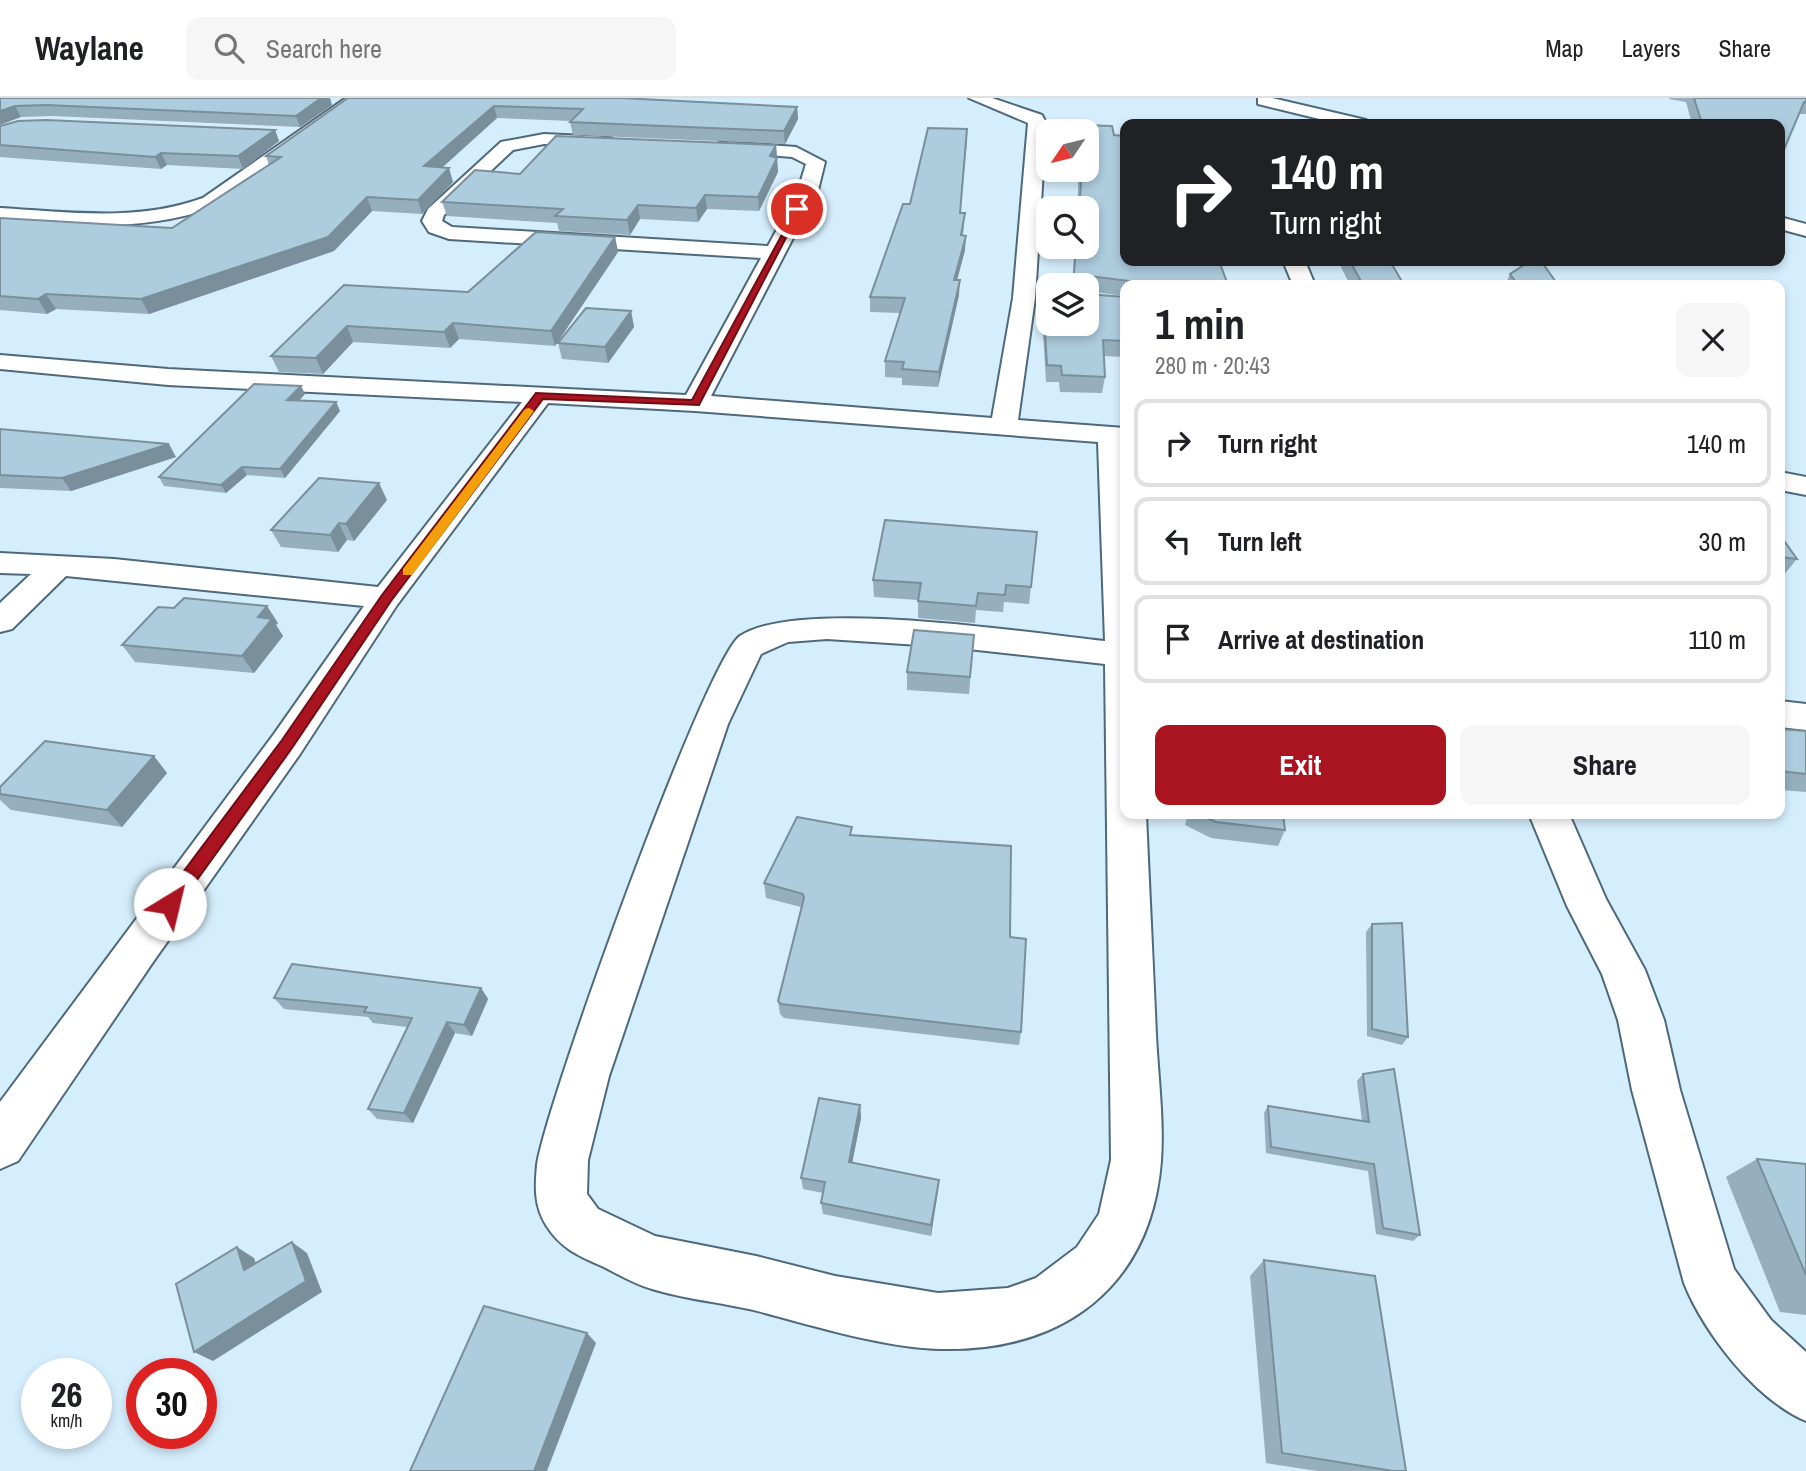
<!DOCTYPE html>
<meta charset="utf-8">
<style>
:root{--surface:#fff;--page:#f6f6f6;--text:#202124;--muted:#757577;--line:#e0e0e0;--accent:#a91420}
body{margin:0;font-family:"Archivo Narrow",sans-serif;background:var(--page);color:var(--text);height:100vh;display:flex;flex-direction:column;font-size:26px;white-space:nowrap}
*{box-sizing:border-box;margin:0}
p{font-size:23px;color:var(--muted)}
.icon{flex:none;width:38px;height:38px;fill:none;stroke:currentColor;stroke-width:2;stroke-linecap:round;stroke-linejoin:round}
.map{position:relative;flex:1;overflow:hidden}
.drawer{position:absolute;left:1120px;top:182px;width:665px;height:539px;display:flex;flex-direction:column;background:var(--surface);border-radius:14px;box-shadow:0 4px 10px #0003}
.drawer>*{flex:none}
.hud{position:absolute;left:1120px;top:21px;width:665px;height:147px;border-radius:14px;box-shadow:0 4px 10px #0003;background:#202124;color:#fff;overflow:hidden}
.needle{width:46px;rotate:235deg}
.controls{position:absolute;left:1036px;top:21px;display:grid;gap:14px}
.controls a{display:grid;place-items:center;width:63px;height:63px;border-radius:14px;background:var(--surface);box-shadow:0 4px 10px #0003;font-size:35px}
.speed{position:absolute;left:21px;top:1260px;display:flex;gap:14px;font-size:35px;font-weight:700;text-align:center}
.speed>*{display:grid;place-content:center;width:91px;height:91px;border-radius:50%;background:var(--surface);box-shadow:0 4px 10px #0003;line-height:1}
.speed small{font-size:18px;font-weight:400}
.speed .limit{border:10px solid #d22;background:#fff;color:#111}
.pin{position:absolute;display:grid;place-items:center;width:60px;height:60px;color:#fff;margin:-30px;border:4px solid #fff;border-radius:50%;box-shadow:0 2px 7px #0007}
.me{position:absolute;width:77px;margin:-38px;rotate:36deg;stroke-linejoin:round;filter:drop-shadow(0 0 5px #0008)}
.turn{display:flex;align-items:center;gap:24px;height:147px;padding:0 35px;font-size:32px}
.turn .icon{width:91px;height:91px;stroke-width:2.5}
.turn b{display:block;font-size:49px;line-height:60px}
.round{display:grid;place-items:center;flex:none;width:74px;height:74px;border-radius:14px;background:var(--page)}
.overview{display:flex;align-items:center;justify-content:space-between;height:119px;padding:0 35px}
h1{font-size:42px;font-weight:800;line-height:52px}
.button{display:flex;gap:14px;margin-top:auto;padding:14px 35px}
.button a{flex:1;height:80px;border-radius:14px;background:var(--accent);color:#fff;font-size:28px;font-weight:800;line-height:80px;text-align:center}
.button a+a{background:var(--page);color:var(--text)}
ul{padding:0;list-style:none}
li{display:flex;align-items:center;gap:21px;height:88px;margin:0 14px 10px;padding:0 21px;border:4px solid var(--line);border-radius:14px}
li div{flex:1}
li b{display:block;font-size:26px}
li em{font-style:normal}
header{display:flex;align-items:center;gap:42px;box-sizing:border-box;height:98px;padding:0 35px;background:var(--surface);border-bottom:2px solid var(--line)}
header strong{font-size:33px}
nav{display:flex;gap:38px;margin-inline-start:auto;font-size:24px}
.search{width:490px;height:63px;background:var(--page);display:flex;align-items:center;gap:18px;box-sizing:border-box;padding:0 24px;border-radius:14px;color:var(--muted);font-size:26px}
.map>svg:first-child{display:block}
</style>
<header>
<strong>Waylane</strong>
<div class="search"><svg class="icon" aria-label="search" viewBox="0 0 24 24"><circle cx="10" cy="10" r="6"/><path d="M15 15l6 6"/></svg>Search here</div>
<nav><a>Map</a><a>Layers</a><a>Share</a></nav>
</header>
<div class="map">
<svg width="1806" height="1373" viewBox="0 0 1806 1373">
<rect width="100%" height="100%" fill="#d5eefd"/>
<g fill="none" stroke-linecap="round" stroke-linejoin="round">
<defs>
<g id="street">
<path d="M346,0H365L217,108C145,135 75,127 0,122V110C69,114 137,124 203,100Z"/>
<path d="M969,0H992L1042,17L1046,25L1035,200L1018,322L1125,330V716H1146C1149,789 1153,863 1156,937C1158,978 1164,1022 1161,1063C1151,1189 1063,1254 940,1251C887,1250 817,1229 765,1215C728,1205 688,1202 652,1191C635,1186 619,1177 604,1169C579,1158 561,1151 546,1127C534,1107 535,1089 537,1067C545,1008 706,561 740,538C799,499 1028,535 1105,543L1098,344L695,313L548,305L397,507L300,656L153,864L18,1063L0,1071V1004L274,636L364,508L66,478L12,531L0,534V505L31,476L0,475V455L114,461L378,489L522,304L168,287L0,271V257L168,271L686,297L761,160L449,141L429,134L422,123L428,111L501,44L544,36L605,39L611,40L614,44L611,48L544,46L513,52L444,117L442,123L452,129L768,148L798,92L806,66L792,59L719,53L716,49L719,45L725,44L796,49L825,64L818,92L711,298L992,320L1013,200L1028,25ZM827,541L950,549L1105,566L1111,1062L1099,1116L1077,1149L1036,1180L1008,1190L938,1195L835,1178L756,1158L655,1138L598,1111L587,1096L588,1062L609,978L728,626L761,556L788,544Z"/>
<path d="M1258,0H1272L1366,22L1369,26H1340L1258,6Z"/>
<path d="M1780,119L1806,126V138L1780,131Z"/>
<path d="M1283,163H1305L1315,187H1293Z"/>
<path d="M1780,374L1806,379V397L1780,392Z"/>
<path d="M1780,603L1806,606V632L1780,629Z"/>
<path d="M1529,716H1569L1606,801L1645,872L1664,922L1680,992L1734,1171L1771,1222L1806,1254V1323C1756,1302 1704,1235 1684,1185L1632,992L1618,922L1602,876L1567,808Z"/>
</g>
</defs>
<!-- street casing -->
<use href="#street" stroke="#4e697a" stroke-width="4"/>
<!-- street -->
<use href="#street" fill="#fff" fill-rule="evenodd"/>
</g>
<!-- wall -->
<g fill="#95afbf">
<path d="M0,0L332,7L300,29L52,18L21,19Z"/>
<path d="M348,0L632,1L797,9L798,21L785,46L573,37L570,24L571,23L497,20L442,70L453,84L422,116L372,113L334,153L149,216L56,211L47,216L0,212V120L172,130L269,67L266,58Z"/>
<path d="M1669,0H1806V16H1799L1780,26H1692L1686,4L1669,1Z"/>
<path d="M1078,27L1112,28L1114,37L1125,38V163H1219L1228,187H1125V198L1087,193V196L1125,199V259L1104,258L1105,279L1102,295L1060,294L1059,284H1046L1043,235L1044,219H1048V226H1087V187H1072L1075,149H1087V110H1078V72H1087V33H1078Z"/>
<path d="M0,28L275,32L279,43L243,71L167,67L161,71L0,59Z"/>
<path d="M967,44L960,115L964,129L963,137L965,152L957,182L959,197L938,289L902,287V280L885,279V263L900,215L870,214V199Z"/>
<path d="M776,47L778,74L759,113L707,111L698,124L640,121L630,137L559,133L557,125L447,118L442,104L520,76Z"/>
<path d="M615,139L618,154L555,248L459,241L450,250L353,244L323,276L279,274L271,258L344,187L468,194Z"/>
<path d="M1338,163H1390L1404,187H1350Z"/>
<path d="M1510,176L1558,187H1505Z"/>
<path d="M631,213L634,229L608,265L562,261L558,245Z"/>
<path d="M305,296L299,303L336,304L340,313L285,380L247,377L226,395L164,388L159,379Z"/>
<path d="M0,331L176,359L71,393L0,390Z"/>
<path d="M387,402L354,443L347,442L338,454L281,449L271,432Z"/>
<path d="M1037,434L1029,506L1004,504L1003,514L976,512L975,525L918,520V502L874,499L873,482Z"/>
<path d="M1780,437L1797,461L1783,478H1780Z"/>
<path d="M278,525L276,527L283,538L254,575L135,564L122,547Z"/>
<path d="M974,537L969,596L907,592V574Z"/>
<path d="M1780,631L1806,633V694L1780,692Z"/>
<path d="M167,675L122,729L11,712L0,702V689Z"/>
<path d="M1188,716H1283L1285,732L1278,748L1211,740L1185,727Z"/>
<path d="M853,737L1010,839L1021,934L1019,947L784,920L780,916L778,903L801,809L766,800L764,785Z"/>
<path d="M1372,826L1408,939L1402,947L1367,938L1366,834Z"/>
<path d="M481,890L488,901L472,938L455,935L413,1025L377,1021L368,1011L407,929L373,925L368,919L284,911L274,900Z"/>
<path d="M1363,976L1420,1137L1413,1143L1376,1136L1368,1073L1266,1055L1264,1015L1268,1008L1362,1023L1357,983Z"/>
<path d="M860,1007L861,1020L852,1065L939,1082L931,1138L823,1116L821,1105L823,1095L803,1091L801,1080Z"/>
<path d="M1757,1061L1806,1066V1217L1780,1214L1726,1079Z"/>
<path d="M1264,1162L1406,1373H1317L1266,1365L1250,1178Z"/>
</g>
<!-- shaded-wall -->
<g fill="#798f9b">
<path d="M321,0H330L332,7L300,29L296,18Z"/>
<path d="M15,8L21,19L0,27V13Z"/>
<path d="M494,8L497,20L428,82L424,68Z"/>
<path d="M797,9L798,21L785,46L784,33Z"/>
<path d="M275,32L279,43L243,71L238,58Z"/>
<path d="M776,47L778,74L759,113L758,99L770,58Z"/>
<path d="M161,55L167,67L161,71L155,59Z"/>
<path d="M449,70L453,84L422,116L418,102Z"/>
<path d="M705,97L707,111L698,124L696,110Z"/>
<path d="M367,99L372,113L334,153L149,216L141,201Z"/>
<path d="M638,107L640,121L630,137L627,122Z"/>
<path d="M966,138L965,152L953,197L954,182Z"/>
<path d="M615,139L618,154L555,248L551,233Z"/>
<path d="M960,182L959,197L938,289L939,274Z"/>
<path d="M46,196L56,211L47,216L38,201Z"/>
<path d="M631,213L634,229L608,265L605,249Z"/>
<path d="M453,225L459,241L450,250L444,234Z"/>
<path d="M347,228L353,244L323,276L316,260Z"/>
<path d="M301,288L305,296L291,311L287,302Z"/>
<path d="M336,304L340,313L285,380L280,371Z"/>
<path d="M169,346L176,359L71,393L62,380Z"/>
<path d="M242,369L247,377L226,395L221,387Z"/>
<path d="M379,385L387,402L354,443L346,426Z"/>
<path d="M339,425L347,442L338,454L330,437Z"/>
<path d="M267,508L278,525L276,527L283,538L254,575L242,558L258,519Z"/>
<path d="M154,658L167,675L122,729L107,712Z"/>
<path d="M481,890L488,901L472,938L464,927Z"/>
<path d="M447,924L455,935L413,1025L404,1015Z"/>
<path d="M860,1007L861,1020L850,1076L849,1064Z"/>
<path d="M939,1082L938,1093L931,1138V1127Z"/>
<path d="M292,1144L307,1155L322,1194L213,1263L194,1254Z"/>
<path d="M237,1149L254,1160L262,1183L244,1172Z"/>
<path d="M587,1235L596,1245L547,1373H534Z"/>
</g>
<!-- building -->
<g fill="#adccde" stroke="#798f9b" stroke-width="2">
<path d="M0,0H321L296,18L46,7L15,8L0,13Z"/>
<path d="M348,0H621L797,9L784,33L570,24L583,11L494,8L424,68L449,70L418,102L367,99L328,139L141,201L46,196L38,201L0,198V120L172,130L281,59L266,58Z"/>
<path d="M1694,0H1806V5L1804,4L1780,61V26H1702Z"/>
<path d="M46,22L275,32L238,58L161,55L155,59L0,47V28L18,23Z"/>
<path d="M1078,27L1112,28L1114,37L1125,38V163H1219L1228,187H1129L1130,183L1089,178L1086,181L1087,187H1073L1076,149H1087V110H1079L1081,87L1080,72H1087V33H1079Z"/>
<path d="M928,30L967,31L960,115H965L961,137L966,138L954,182H960L939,274L902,271L904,264L885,263L905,200L870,199L903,106H910Z"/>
<path d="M556,38L776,47L770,58L777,60L758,99L705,97L696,110L638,107L627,122L555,118L563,111L442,104L475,72L520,76Z"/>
<path d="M536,134L615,139L551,233L453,225L444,234L347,228L316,260L271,258L344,187L468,194Z"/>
<path d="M1350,163H1390L1404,187H1363Z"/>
<path d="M1530,163H1541L1558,187H1518L1510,176Z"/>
<path d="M1087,188V196L1125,199V243L1103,242L1105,279L1062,277L1061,268L1047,267L1044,219H1048V226H1087Z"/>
<path d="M586,210L631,213L605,249L558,245Z"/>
<path d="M254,286L301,288L287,302L336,304L280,371L242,369L221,387L159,379Z"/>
<path d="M0,331L169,346L62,380L0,377Z"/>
<path d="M319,380L379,385L346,426L339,425L330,437L271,432Z"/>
<path d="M885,422L1037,434L1031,489L1006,487L1005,497L978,495L976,508L918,503L921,485L873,482Z"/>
<path d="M1780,437L1797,461L1780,459Z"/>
<path d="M184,500L267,508L258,519L272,521L242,558L122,547L158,509L174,510Z"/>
<path d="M914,532L974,537L970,579L907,574Z"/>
<path d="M1780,631L1806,633V676L1780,673Z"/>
<path d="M45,643L154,658L107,712L0,696V689Z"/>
<path d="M1199,716H1283L1285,732L1216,724Z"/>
<path d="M797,719L852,729L850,737L1011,748L1010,839L1026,841L1021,934L781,906L778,903L804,800L803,796L764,785Z"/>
<path d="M1402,825L1408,939L1372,931V826Z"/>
<path d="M292,866L481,890L464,927L447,924L404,1015L368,1011L412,920L364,914L367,909L274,900Z"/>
<path d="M1394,971L1420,1137L1383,1130L1374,1066L1271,1049L1268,1008L1369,1024L1363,976Z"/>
<path d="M819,1000L860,1007L849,1064L939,1082L931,1127L821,1105L825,1084L801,1080Z"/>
<path d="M1757,1061L1806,1066V1177Z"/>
<path d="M292,1144L306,1183L194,1254L176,1186L237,1149L244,1172Z"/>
<path d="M1264,1162L1375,1178L1406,1373H1393L1282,1355Z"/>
<path d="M484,1208L587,1235L534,1373H410Z"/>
</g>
<!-- route -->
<path fill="#a91420" stroke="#6e0d15" stroke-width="2" d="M797,109L801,111L699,307L543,301L391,503L292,650L176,811H163L161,806L163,801L282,642L382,497L536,295L692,302Z"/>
<!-- slow -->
<path fill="#f59e0b" d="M529,310L534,313L412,477H403V471L525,311Z"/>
</svg>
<div class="controls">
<a><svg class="needle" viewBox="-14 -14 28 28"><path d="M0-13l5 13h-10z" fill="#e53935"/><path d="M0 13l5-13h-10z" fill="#757577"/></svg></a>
<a><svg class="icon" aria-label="search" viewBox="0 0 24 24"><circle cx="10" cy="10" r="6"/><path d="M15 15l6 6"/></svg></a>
<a><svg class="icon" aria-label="layers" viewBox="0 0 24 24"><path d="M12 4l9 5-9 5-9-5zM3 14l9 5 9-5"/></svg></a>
</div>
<div class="speed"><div>26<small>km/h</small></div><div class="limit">30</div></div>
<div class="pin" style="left:797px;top:111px;background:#d93025"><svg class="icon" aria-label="arrive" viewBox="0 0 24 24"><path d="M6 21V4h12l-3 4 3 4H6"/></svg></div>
<svg class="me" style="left:170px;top:806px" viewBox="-20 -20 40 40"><circle r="19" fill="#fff"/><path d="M0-13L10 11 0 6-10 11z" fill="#a91420"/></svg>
<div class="hud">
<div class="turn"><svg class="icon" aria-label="right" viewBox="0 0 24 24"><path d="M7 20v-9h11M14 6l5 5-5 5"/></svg><div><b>140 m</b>Turn right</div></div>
</div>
<section class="drawer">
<div class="overview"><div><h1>1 min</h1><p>280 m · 20:43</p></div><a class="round"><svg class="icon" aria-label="close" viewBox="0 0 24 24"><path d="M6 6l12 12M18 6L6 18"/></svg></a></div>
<ul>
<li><svg class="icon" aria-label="right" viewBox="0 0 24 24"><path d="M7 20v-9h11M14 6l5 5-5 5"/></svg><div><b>Turn right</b></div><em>140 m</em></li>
<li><svg class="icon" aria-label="left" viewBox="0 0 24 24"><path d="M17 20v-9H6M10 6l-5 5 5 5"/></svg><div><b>Turn left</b></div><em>30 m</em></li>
<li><svg class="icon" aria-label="arrive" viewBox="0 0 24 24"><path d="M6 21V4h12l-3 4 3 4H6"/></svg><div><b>Arrive at destination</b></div><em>110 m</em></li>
</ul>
<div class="button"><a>Exit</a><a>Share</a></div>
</section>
</div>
